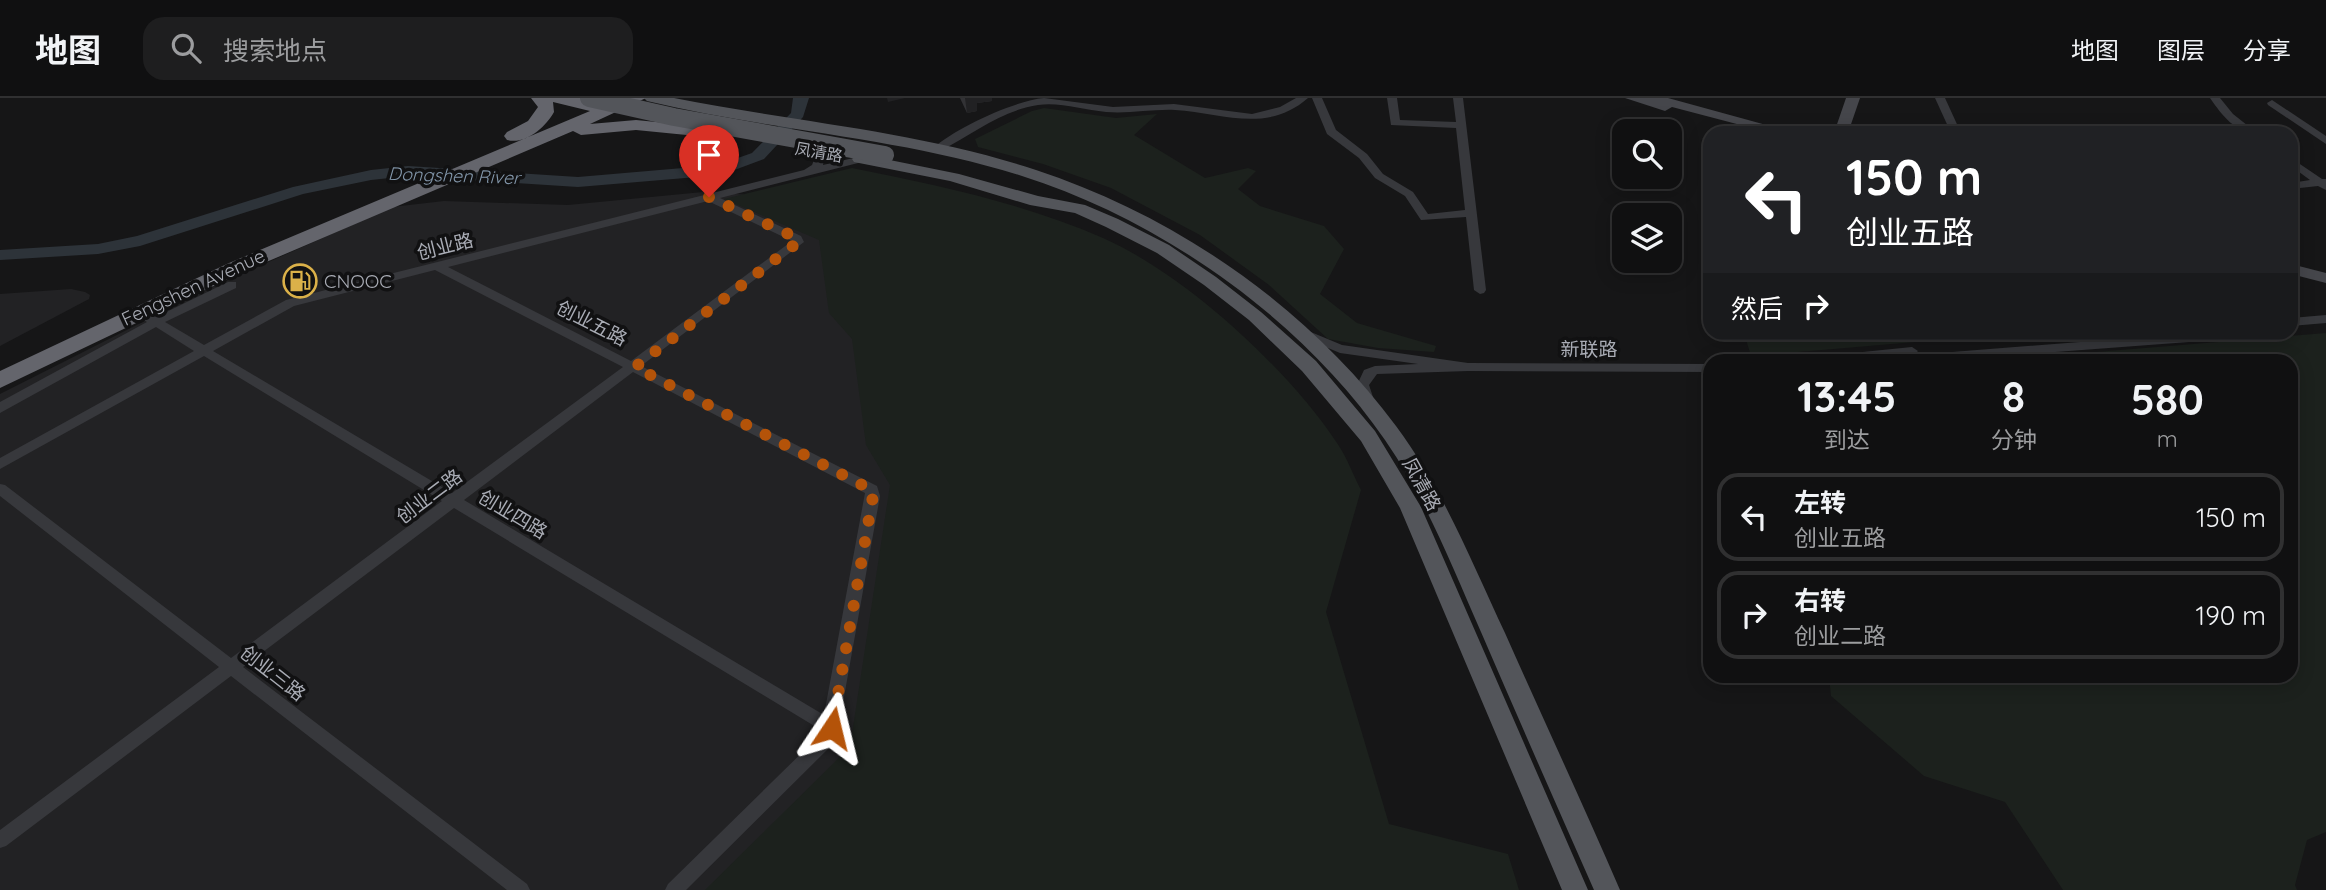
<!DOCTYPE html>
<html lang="zh">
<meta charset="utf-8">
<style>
:root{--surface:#101011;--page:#1e1e1f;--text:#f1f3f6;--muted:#9c9d9f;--line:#303031}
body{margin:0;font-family:Quicksand,"Noto Sans SC",sans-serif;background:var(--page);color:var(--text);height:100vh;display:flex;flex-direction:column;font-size:26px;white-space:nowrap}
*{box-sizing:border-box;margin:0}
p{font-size:23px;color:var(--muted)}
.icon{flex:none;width:38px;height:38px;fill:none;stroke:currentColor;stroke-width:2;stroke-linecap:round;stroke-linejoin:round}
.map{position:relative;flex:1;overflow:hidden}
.panel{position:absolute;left:1703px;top:256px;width:595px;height:329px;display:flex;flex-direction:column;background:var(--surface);border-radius:21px;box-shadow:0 4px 18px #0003,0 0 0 2px var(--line)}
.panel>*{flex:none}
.guide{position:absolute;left:1703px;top:28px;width:595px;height:214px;border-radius:21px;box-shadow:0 4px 18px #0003,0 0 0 2px var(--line);background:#202124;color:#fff;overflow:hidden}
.fabs{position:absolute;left:1612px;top:21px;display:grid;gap:14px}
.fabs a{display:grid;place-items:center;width:70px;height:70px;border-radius:14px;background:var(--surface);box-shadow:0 4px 18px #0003,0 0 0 2px var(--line);font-size:35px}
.pin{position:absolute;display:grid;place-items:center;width:60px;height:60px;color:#fff;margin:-72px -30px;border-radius:50% 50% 50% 0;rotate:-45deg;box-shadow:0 0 7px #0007}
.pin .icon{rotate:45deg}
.me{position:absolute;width:77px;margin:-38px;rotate:10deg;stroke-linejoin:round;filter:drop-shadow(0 0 5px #0008)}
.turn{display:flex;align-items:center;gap:24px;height:147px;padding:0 28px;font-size:32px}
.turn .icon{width:91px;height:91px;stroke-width:2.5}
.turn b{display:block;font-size:49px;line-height:60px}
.then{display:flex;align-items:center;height:66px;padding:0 28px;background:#0003;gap:14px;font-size:26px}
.eta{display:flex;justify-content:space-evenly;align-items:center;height:119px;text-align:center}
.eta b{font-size:42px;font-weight:800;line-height:49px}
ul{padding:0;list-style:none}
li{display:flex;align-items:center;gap:21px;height:88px;margin:0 14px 10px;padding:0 14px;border:4px solid var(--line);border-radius:21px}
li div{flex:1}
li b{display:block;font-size:26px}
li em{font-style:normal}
header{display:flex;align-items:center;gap:42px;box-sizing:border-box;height:98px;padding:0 35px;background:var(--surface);border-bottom:2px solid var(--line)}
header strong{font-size:33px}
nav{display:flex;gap:38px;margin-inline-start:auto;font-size:24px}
.search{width:490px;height:63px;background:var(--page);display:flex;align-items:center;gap:18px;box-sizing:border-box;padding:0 24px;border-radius:21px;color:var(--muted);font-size:26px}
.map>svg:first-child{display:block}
</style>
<header>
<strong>地图</strong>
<div class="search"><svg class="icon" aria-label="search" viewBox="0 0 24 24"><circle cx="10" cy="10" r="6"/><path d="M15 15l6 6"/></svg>搜索地点</div>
<nav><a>地图</a><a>图层</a><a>分享</a></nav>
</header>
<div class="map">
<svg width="2326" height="792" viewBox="0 0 2326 792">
<rect width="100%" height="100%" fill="#161617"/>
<!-- built -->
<g fill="#222224">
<path d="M703,94L816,101L1046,792H0V296L206,192L392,109L444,103L568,107Z"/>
<path d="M71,191L85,194L90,197L89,201L0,248V196Z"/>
</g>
<!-- green -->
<g fill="#1c211d">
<path d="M1044,10L1116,20L1157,16L1134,37L1205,80L1248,70L1256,73L1238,91L1260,108L1324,128L1344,151L1320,196L1357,225L1436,248L1434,254L1378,250L1328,241L1269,187L1200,137L1111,90L1043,66L978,49L975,41L1032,13Z"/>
<path d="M852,70C937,87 1023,105 1103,140C1185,176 1288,271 1337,345C1347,359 1353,377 1361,392L1326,514L1389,726L1508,756L1519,792H705L850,649L890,387L866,347L852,241L829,215L819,142L724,101Z"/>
<path d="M1744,235H1909L1915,244L1751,258Z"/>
<path d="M2326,235V734L2307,742L2295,787L2297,792H2063L2005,704L1924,678L1831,598L1829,578H2291V262H1999Z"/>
</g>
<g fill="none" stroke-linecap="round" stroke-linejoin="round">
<!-- river -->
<path fill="#2d3339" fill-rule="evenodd" d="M793,0H809L803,19L764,61L721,77L578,89L408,78L371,82L303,96L140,148L98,156L0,162V152L98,146L137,138L293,89L371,72L408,68L578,79L718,67L752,55L791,15Z"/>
<!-- street -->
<g fill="#37383c" fill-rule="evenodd">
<path d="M1044,0L1113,9L1174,6L1252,16L1280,9L1296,0H1308C1267,36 1222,15 1175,12C1152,11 1129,16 1106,14C1083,12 1061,4 1038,7C1003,12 972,36 942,52H934L933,50C956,30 1013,3 1044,0Z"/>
<path d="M1312,0H1322L1336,32L1367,56L1383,76L1413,94L1428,116L1465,112L1456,30L1391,27L1387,0H1397L1400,22L1456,24L1453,0H1463L1486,192L1484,195L1480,196L1474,192L1466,119L1421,122L1405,98L1375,80L1359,60L1327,36Z"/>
<path d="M1935,0H1945L1961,35H1951Z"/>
<path d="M2210,0H2220L2233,16L2257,35C2235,35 2222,17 2210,0Z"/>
<path d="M2272,2L2326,38V46L2268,7L2267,5Z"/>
<path d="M804,48L819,54L824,62L823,67L862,58L867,61L866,63L720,100L801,138L804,144L641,268L877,388L880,398L839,627L840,630L834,645L686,792H665L668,786L820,637L821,632L454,410L243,569L527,786L530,792H507L231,578L6,748L0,750V732L219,569L0,398V386L5,387L231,560L442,403L204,258L0,371V360L194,253L156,229L0,315V304L147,224L133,214L135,211H143L156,219L228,184H236V190L165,224L204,247L286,202L804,72L812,67L814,62L799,51ZM708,103L792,143L631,263L448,169ZM435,172L623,269L452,395L213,253L294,208ZM633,274L865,395L824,617L464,402Z"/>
<path d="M2291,60L2322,81H2326V92L2318,88L2291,91V85L2310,82L2291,68Z"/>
<path d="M2326,217V225L2291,228V220Z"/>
<path d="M1306,232L1342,247L1468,265L1710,266V274L1468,273L1377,276L1369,287L1375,305L1368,310L1361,305L1357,287L1364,272L1375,268L1418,266L1340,255L1302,239L1300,236Z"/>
<path d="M2208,234H2275L2269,238L1949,262H1894L1896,259L1860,262H1817L1823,258L1912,249L1918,253L1914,257Z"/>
</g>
<!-- secondary -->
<g fill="#45464b" fill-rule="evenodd">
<path d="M1625,0H1668L1795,35H1771L1672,9L1665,13Z"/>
<path d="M1846,0H1860L1848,35H1834Z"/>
<path d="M2291,166L2326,175V185L2291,176Z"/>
</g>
<!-- primary -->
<g fill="#53555a" fill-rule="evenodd">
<path d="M644,0H674C794,24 919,33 1036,72C1176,118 1308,209 1396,328C1443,391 1472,465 1505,535C1543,621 1583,706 1620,792H1594C1556,706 1518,620 1481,534C1452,468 1426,401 1385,342C1302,221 1161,122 1022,78C900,39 771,33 647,3Z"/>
<path d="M860,56L959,76L1038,98L1085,107L1118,121L1169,147L1216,179L1261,214L1316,263L1375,333L1421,409L1588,792H1562L1400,410L1361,343L1302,273L1249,222L1204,187L1157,155L1106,129L1075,115L1030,107L950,83L854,64L852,61Z"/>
</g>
<!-- highway -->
<path fill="#64656c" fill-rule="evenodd" d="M531,0H550L552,3L550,0H580L606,6L622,0H646L590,26L636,22L707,29L716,34L707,39L636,32L581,37L573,33L243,174L0,290V273L229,165L590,13L553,4L554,14C546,29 525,47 507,42L504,38L507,34L528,23L538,9Z"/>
<!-- primary-bridge -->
<path stroke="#53555a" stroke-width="18" d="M589,0L674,19L885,57"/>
</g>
<!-- wall -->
<path fill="#323235" d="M960,0H992V3L977,5V13L967,15Z"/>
<!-- shaded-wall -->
<g fill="#212123">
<path d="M887,0H905L888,4Z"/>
<path d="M965,0H992V3L977,5V13L967,15Z"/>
</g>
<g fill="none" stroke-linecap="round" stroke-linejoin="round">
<!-- route -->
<path stroke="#b45309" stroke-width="12" stroke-dasharray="0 21.6" d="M709,99L797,140L798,144L635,269L872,392L873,398L832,630"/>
</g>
<!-- icons -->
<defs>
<symbol id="fuel-ring" viewBox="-11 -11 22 22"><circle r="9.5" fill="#111112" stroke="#dbb149" stroke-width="1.5"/><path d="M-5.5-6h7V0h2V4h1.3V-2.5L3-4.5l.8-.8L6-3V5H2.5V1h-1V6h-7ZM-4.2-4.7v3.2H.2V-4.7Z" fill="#dbb149"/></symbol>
</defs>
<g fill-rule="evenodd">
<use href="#fuel-ring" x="281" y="164" width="38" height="38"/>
</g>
<g text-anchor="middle" stroke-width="7" stroke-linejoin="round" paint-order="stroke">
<!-- far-street labels -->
<g font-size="16" fill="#a9acb5" stroke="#111112">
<text transform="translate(819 54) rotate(10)" y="6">凤清路</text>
</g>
<!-- far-water labels -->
<g font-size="18" font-style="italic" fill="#8498ac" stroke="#111112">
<text transform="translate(454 78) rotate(2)" y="6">Dongshen River</text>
</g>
<!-- street labels -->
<g font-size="19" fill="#a9acb5" stroke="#111112">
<text transform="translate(445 148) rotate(-14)" y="7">创业路</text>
<text transform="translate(193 189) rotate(-25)" y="7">Fengshen Avenue</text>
<text transform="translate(592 225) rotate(27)" y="7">创业五路</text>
<text x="1589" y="258">新联路</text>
<text transform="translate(1422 386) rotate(61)" y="7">凤清路</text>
<text transform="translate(429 398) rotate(-37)" y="7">创业二路</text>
<text transform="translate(513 416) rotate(31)" y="7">创业四路</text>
<text transform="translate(273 575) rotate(38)" y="7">创业三路</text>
</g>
<!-- poi labels -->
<g font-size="19" fill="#a9acb5" stroke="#111112" text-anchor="start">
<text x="324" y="190">CNOOC</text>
</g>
</g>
</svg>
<div class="fabs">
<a><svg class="icon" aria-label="search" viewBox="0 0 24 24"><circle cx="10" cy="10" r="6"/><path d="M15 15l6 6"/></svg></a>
<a><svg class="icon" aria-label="layers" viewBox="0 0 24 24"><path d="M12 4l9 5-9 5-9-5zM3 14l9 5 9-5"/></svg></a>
</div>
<div class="pin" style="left:709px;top:99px;background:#d93025"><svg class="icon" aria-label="arrive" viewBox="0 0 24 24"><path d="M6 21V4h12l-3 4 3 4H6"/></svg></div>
<svg class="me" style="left:832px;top:630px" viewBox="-20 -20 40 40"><path d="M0-17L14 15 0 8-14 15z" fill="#b45309" stroke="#fff" stroke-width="4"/></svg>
<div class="guide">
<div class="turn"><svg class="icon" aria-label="left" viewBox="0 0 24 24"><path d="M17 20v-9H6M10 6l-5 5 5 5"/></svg><div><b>150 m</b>创业五路</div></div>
<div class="then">然后<svg class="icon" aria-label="right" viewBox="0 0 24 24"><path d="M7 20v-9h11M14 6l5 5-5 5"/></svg></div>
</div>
<section class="panel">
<div class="eta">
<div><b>13:45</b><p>到达</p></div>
<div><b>8</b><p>分钟</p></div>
<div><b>580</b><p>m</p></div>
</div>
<ul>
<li><svg class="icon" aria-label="left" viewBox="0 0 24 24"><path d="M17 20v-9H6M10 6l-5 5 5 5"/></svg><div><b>左转</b><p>创业五路</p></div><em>150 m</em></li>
<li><svg class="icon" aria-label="right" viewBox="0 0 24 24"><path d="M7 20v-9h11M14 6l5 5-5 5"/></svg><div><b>右转</b><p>创业二路</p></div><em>190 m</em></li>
</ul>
</section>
</div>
